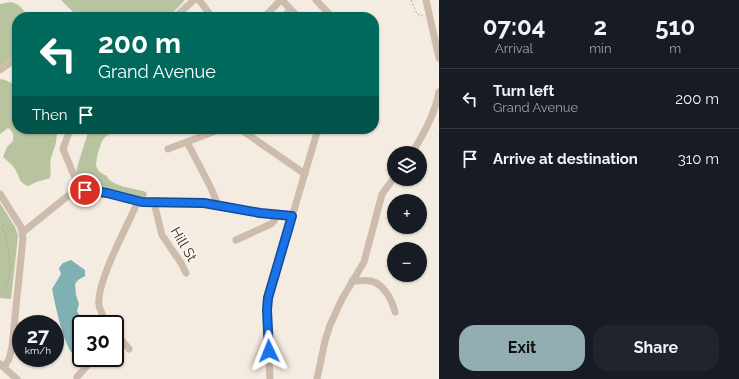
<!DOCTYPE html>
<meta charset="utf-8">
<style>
:root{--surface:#171b24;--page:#20242c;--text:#f1f3f6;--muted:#9ea1a6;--line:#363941;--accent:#92aeb2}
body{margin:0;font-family:Raleway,sans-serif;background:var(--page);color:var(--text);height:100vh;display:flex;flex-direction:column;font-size:15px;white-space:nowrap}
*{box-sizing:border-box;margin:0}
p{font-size:13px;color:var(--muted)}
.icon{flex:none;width:22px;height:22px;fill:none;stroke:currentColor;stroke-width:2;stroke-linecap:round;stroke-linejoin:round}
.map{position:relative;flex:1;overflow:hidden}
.panel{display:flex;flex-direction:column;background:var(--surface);width:300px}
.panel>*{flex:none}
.guide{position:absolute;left:12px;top:12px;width:367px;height:122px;border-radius:16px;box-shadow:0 1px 3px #0004;background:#00695c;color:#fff;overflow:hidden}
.controls{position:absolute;left:387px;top:146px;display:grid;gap:8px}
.controls a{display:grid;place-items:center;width:40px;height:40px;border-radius:50%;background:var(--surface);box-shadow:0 1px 3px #0004;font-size:20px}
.speed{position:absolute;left:12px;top:315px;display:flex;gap:8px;font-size:20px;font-weight:700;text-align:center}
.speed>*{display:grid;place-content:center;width:52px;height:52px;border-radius:50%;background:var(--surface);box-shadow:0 1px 3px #0004;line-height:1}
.speed small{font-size:10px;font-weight:400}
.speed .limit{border:2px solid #111;border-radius:6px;background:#fff;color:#111}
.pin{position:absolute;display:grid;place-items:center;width:34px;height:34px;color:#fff;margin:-17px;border:2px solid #fff;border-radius:50%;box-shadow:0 1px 4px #0007}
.me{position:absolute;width:44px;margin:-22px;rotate:358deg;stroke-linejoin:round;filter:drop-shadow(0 0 3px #0008)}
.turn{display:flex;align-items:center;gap:14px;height:84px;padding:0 20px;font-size:18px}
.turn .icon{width:52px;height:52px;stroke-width:2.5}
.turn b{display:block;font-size:28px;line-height:34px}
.then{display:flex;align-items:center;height:38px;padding:0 20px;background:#0003;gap:8px;font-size:15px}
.eta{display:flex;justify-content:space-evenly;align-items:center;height:68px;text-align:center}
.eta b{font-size:24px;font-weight:700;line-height:28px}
.action{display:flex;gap:8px;margin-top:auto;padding:8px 20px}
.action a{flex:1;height:46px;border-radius:16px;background:var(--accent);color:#111;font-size:16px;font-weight:700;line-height:46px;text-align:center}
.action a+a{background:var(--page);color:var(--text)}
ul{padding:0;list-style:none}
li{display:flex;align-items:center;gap:12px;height:60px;padding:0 20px;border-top:1px solid var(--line)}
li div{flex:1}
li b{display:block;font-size:15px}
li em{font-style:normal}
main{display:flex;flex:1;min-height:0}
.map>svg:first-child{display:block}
</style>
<main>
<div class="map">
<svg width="439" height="379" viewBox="0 0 439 379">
<rect width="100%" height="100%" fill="#f4ebe1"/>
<!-- green -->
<g fill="#b8c4a0">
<path d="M61,0H185L169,17H81L73,12Z"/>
<path d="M11,2C25,6 21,12 31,17H17V53L0,66V4Z"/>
<path d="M0,79C6,79 10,84 17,84V129H32L41,132L45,129H55L57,132C57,142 54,149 51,158C49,165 52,172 50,178C42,181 36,181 29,186C18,183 20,177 15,169C12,164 7,161 3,157L7,147L13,141C14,135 13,131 8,128L0,134Z"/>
<path d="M89,129H117C113,132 108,134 104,138C100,143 96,159 96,165C97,171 102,174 107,176C111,187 135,188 146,192L147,195L144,199L82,185L76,172L79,161Z"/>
<path d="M0,203L15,227L18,236L11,299L0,298Z"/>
</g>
<!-- water -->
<path fill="#7fb0b2" d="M71,260L85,270V276L78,280L75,284L76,295L79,304L77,311L84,324H81V348L77,353H72C63,342 55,304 52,289L61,274L59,268L63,263Z"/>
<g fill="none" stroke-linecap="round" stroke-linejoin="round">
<!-- path -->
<g stroke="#b9a596" stroke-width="1" stroke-dasharray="2 2" stroke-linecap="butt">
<path d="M411,0L417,14L423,16"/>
<path d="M0,222L10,229L15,231"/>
<path d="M0,292C18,279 7,241 2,224"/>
</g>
<!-- minor -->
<g stroke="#cdbbac" stroke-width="7">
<path d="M199,0L212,17"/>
<path d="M282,0L298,17"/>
<path d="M316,0L332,17"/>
<path d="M426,0L439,58"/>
<path d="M175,17L194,0"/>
<path d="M264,17L281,0"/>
<path d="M284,17L290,9"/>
<path d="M0,70L17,58"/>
<path d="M70,129L63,149L80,190"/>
<path d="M240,129L305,174"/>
<path d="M187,142L211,188L218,205"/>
<path d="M168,149L221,129"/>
<path d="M412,153C423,135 435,114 439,92"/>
<path d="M0,194L21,227L23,238L12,347L9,359L4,367"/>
<path d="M154,203L162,235L181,263L186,273"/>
<path d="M23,232L74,191L85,190L107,193L142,202L204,203L260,213L292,216"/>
<path d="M236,240L271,224L274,221L276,214"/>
<path d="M352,281C358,281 365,280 371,281C384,284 392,300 395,312"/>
<path d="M109,324C104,318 100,312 99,305C96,282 128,225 138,201"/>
<path d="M115,332L129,349"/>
<path d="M0,364L17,379"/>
<path d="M77,377L94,358"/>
<path d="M270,379L267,310L268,298L318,129"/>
<path d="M317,379L325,341L330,325L342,299L364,262L382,194L394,178"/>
</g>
</g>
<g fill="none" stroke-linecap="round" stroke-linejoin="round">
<defs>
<path id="route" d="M85,190L107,193L142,202L204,203L260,213L292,216L268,298L267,310L269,351"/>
</defs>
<!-- route casing -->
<use href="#route" stroke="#114b97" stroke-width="10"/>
<!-- route -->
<use href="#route" stroke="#1a73e8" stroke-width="7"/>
</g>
<g text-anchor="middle" stroke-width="3.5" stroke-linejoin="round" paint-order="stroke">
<!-- street labels -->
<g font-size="14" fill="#3b302b" stroke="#fbf5ee">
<text transform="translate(184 244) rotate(60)" y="5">Hill St</text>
</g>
</g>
</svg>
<div class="controls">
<a><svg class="icon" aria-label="layers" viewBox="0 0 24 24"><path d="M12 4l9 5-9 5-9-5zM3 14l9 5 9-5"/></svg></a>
<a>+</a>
<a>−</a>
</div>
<div class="speed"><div>27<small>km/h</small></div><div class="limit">30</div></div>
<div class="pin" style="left:85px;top:190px;background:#d93025"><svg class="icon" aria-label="arrive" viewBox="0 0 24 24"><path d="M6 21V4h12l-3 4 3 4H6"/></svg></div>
<svg class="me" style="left:269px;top:351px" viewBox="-20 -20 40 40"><path d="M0-17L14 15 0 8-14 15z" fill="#1a73e8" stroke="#fff" stroke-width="4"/></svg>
<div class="guide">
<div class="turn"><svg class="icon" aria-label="left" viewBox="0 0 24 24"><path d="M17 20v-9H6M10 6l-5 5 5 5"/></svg><div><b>200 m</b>Grand Avenue</div></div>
<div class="then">Then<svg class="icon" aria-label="arrive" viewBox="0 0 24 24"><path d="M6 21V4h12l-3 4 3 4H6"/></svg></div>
</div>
</div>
<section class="panel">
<div class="eta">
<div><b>07:04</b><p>Arrival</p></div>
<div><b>2</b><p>min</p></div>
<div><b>510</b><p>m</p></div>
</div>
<ul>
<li><svg class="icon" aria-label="left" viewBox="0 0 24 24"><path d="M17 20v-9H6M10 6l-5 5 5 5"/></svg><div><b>Turn left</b><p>Grand Avenue</p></div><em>200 m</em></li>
<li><svg class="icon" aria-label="arrive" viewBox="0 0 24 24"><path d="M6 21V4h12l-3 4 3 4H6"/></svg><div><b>Arrive at destination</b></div><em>310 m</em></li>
</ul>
<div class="action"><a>Exit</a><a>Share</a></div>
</section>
</main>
